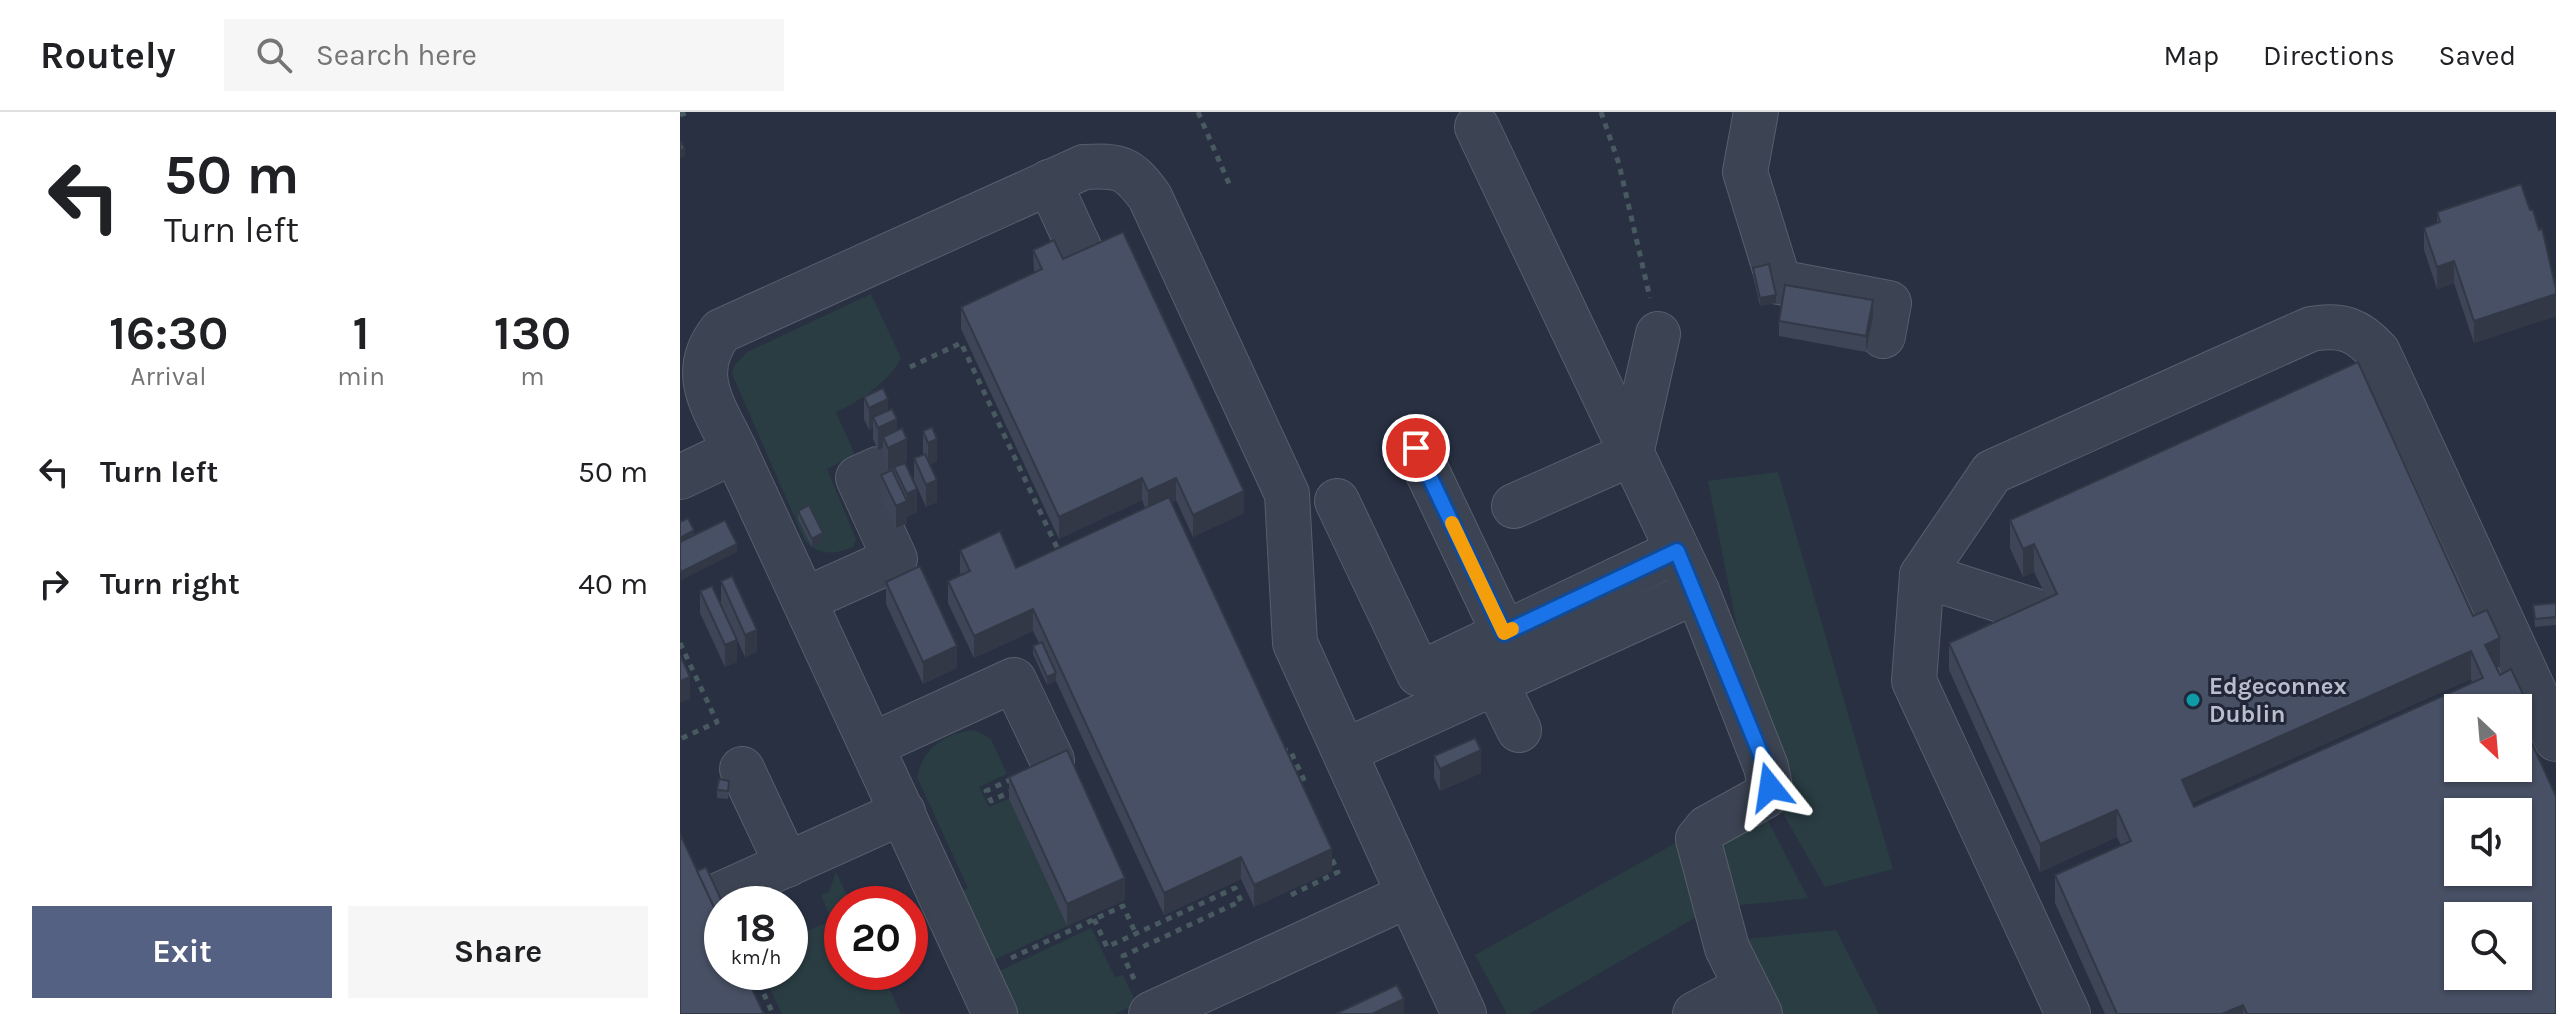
<!DOCTYPE html>
<style>
:root{--surface:#fff;--page:#f6f6f6;--text:#202124;--muted:#757577;--line:#e0e0e0;--accent:#556182}
body{margin:0;font-family:Karla,sans-serif;background:var(--page);color:var(--text);height:100vh;display:flex;flex-direction:column;font-size:30px;white-space:nowrap}
*{box-sizing:border-box;margin:0}
p{font-size:26px;color:var(--muted)}
.icon{flex:none;width:44px;height:44px;fill:none;stroke:currentColor;stroke-width:2;stroke-linecap:round;stroke-linejoin:round}
.map{position:relative;flex:1;overflow:hidden}
.sheet{display:flex;flex-direction:column;background:var(--surface);width:680px}
.sheet>*{flex:none}
.top-card{background:#fff;color:var(--text);overflow:hidden}
.needle{width:52px;rotate:154deg}
.buttons{position:absolute;left:1764px;top:582px;display:grid;gap:16px}
.buttons a{display:grid;place-items:center;width:88px;height:88px;border-radius:0px;background:var(--surface);box-shadow:0 2px 6px #0004;font-size:40px}
.speed{position:absolute;left:24px;top:774px;display:flex;gap:16px;font-size:40px;font-weight:700;text-align:center}
.speed>*{display:grid;place-content:center;width:104px;height:104px;border-radius:50%;background:var(--surface);box-shadow:0 2px 6px #0004;line-height:1}
.speed small{font-size:20px;font-weight:400}
.speed .limit{border:12px solid #d22;background:#fff;color:#111}
.pin{position:absolute;display:grid;place-items:center;width:68px;height:68px;color:#fff;margin:-34px;border:4px solid #fff;border-radius:50%;box-shadow:0 2px 8px #0007}
.me{position:absolute;width:88px;margin:-44px;rotate:345deg;stroke-linejoin:round;filter:drop-shadow(0 0 6px #0008)}
.turn{display:flex;align-items:center;gap:28px;height:168px;padding:0 32px;font-size:36px}
.turn .icon{width:104px;height:104px;stroke-width:2.5}
.turn b{display:block;font-size:56px;line-height:68px}
.eta{display:flex;justify-content:space-evenly;align-items:center;height:136px;text-align:center}
.eta b{font-size:48px;font-weight:700;line-height:56px}
.cta{display:flex;gap:16px;margin-top:auto;padding:16px 32px}
.cta a{flex:1;height:92px;border-radius:0px;background:var(--accent);color:#fff;font-size:32px;font-weight:700;line-height:92px;text-align:center}
.cta a+a{background:var(--page);color:var(--text)}
ul{padding:0;list-style:none}
li{display:flex;align-items:center;gap:24px;height:112px;padding:0 32px}
li div{flex:1}
li b{display:block;font-size:30px}
li em{font-style:normal}
header{display:flex;align-items:center;gap:48px;box-sizing:border-box;height:112px;padding:0 40px;background:var(--surface);border-bottom:2px solid var(--line)}
header strong{font-size:38px}
nav{display:flex;gap:44px;margin-inline-start:auto;font-size:28px}
.search{width:560px;height:72px;background:var(--page);display:flex;align-items:center;gap:20px;box-sizing:border-box;padding:0 28px;border-radius:0px;color:var(--muted);font-size:30px}
main{display:flex;flex:1;min-height:0}
.map>svg:first-child{display:block}
</style>
<header>
<strong>Routely</strong>
<div class="search"><svg class="icon" aria-label="search" viewBox="0 0 24 24"><circle cx="10" cy="10" r="6"/><path d="M15 15l6 6"/></svg>Search here</div>
<nav><a>Map</a><a>Directions</a><a>Saved</a></nav>
</header>
<main>
<section class="sheet">
<div class="top-card">
<div class="turn"><svg class="icon" aria-label="left" viewBox="0 0 24 24"><path d="M17 20v-9H6M10 6l-5 5 5 5"/></svg><div><b>50 m</b>Turn left</div></div>
</div>
<div class="eta">
<div><b>16:30</b><p>Arrival</p></div>
<div><b>1</b><p>min</p></div>
<div><b>130</b><p>m</p></div>
</div>
<ul>
<li><svg class="icon" aria-label="left" viewBox="0 0 24 24"><path d="M17 20v-9H6M10 6l-5 5 5 5"/></svg><div><b>Turn left</b></div><em>50 m</em></li>
<li><svg class="icon" aria-label="right" viewBox="0 0 24 24"><path d="M7 20v-9h11M14 6l5 5-5 5"/></svg><div><b>Turn right</b></div><em>40 m</em></li>
</ul>
<div class="cta"><a>Exit</a><a>Share</a></div>
</section>
<div class="map">
<svg width="1876" height="902" viewBox="0 0 1876 902">
<rect width="100%" height="100%" fill="#283042"/>
<!-- green -->
<g fill="#2a3d43">
<path d="M191,182L221,246C210,269 180,289 156,300L175,343L147,357L176,427L173,435C155,443 137,444 124,427L52,262L54,254L67,240Z"/>
<path d="M1098,360L1213,757L1145,775L1089,677L1028,369Z"/>
<path d="M295,618L311,627L327,662L299,675L309,695L329,687L387,814L310,850L278,781L288,776L237,665C243,636 265,621 295,618Z"/>
<path d="M1085,703L1128,786L1032,796L849,902H827L795,843L992,733Z"/>
<path d="M156,760L171,792H162V860H202L221,902H102L82,860H110V827L152,808L141,783L149,780Z"/>
<path d="M411,816L435,865L443,863L457,892L435,902H337L315,861Z"/>
<path d="M1156,818L1199,902H1099L1067,827Z"/>
</g>
<g fill="none" stroke-linecap="round" stroke-linejoin="round">
<defs>
<g id="minor">
<path d="M1076,0L1065,60L1099,170L1209,191L1203,224"/>
<path d="M797,15L1017,479L1086,655L1090,675L1085,684L1027,716L1018,727L1047,836L1080,902"/>
<path d="M369,70L408,155"/>
<path d="M736,336L824,521"/>
<path d="M55,339C35,296 7,262 41,219L404,55C440,53 448,55 470,85L607,382L615,531L729,783L471,902"/>
<path d="M0,365L55,339L315,902"/>
<path d="M657,389L739,562L997,439"/>
<path d="M834,394L951,342L978,222"/>
<path d="M1242,463L1368,503"/>
<path d="M124,488L215,447L178,366L198,357"/>
<path d="M816,571L839,618"/>
<path d="M192,633L334,568L372,648"/>
<path d="M665,639L1017,479"/>
<path d="M62,657L107,753"/>
<path d="M39,783L223,700"/>
<path d="M729,783L784,902"/>
<path d="M1015,902L1066,875"/>
<path d="M1388,902L1234,569L1242,463L1312,360L1631,217C1662,212 1677,217 1698,240L1876,627"/>
</g>
</defs>
<!-- minor casing -->
<use href="#minor" stroke="#585e6c" stroke-width="46"/>
<!-- path -->
<g stroke="#485a60" stroke-width="5" stroke-dasharray="6 6" stroke-linecap="butt">
<path d="M518,0L550,74"/>
<path d="M921,0L939,52L970,186"/>
<path d="M0,3L8,0"/>
<path d="M230,255L281,231L379,440"/>
<path d="M0,531L37,610L0,627"/>
<path d="M602,639L610,638L625,670L618,673"/>
<path d="M332,667L306,679L311,689L334,678"/>
<path d="M611,783L658,760L650,743"/>
<path d="M113,792L125,819"/>
<path d="M414,807L427,835L555,776L561,789L443,844L455,869"/>
<path d="M331,846L443,794L456,822"/>
<path d="M74,860L93,902"/>
</g>
<!-- minor -->
<use href="#minor" stroke="#3c4352" stroke-width="44"/>
</g>
<!-- wall -->
<g fill="#3d4556" fill-rule="evenodd">
<path d="M1757,100L1876,177V204L1794,231L1774,171L1757,177L1744,138V116L1757,111Z"/>
<path d="M353,138L383,147L564,401L513,425L496,388L492,390L652,759L574,795L561,767L484,803L376,569L367,573L353,542V534L359,531L353,519L294,546L268,491V469L281,463L280,460V438L336,456L465,396L462,388L379,427L281,217V195L354,161Z"/>
<path d="M1073,156L1096,191L1080,194L1073,164Z"/>
<path d="M1193,204L1186,240L1099,224V209Z"/>
<path d="M184,285L208,298L217,318L227,349L208,358L203,347V336L198,338L193,327V316L189,318L184,307Z"/>
<path d="M243,319L257,349L250,353L257,390L246,395L234,368V346L243,342Z"/>
<path d="M214,355L237,400L227,404V411L216,416L201,385V363L214,362Z"/>
<path d="M118,399L143,429L132,435L118,407Z"/>
<path d="M1330,408L1793,504L1820,554L1816,555L1842,610L1876,902H1425L1375,791V763L1441,733L1437,725L1360,760L1269,558V531L1367,486L1354,460L1343,465L1330,436ZM1791,567L1793,571L1514,695L1512,691Z"/>
<path d="M41,469L77,540L65,545L41,492Z"/>
<path d="M206,470L277,556L243,572L206,492Z"/>
<path d="M20,479L57,550L45,555L20,501Z"/>
<path d="M1876,491V513L1855,515L1853,493Z"/>
<path d="M754,644L801,661L760,679L754,666Z"/>
<path d="M329,665L445,788L387,814L329,687Z"/>
<path d="M49,677L48,687L37,686V678Z"/>
</g>
<!-- shaded-wall -->
<g fill="#323846">
<path d="M5,37V45L0,46V38Z"/>
<path d="M1774,149V171L1757,177V155Z"/>
<path d="M1876,182V204L1794,231V209Z"/>
<path d="M1096,183V191L1080,194V186Z"/>
<path d="M1193,188V204L1186,240V224Z"/>
<path d="M208,287V309L193,305V316L189,318V296Z"/>
<path d="M217,307V329L203,325V336L198,338V316Z"/>
<path d="M227,327V349L208,358V336Z"/>
<path d="M257,327V349L248,354V331Z"/>
<path d="M462,366V388L379,427V405Z"/>
<path d="M496,366V388L468,401V379Z"/>
<path d="M257,368V390L246,395V373Z"/>
<path d="M237,377V400L227,405V382Z"/>
<path d="M564,379V401L513,425V403Z"/>
<path d="M227,389V411L216,416V394Z"/>
<path d="M14,418V426L0,434V426Z"/>
<path d="M143,421V429L132,435V427Z"/>
<path d="M57,432V440L1,468V460Z"/>
<path d="M1354,432V460L1343,465V437Z"/>
<path d="M353,497V519L294,546V524Z"/>
<path d="M77,518V540L65,545V523Z"/>
<path d="M1820,526V554L1805,560V533Z"/>
<path d="M57,528V550L45,555V533Z"/>
<path d="M277,534V556L243,572V550Z"/>
<path d="M1791,539V567L1502,696V668Z"/>
<path d="M376,561V569L367,573V565Z"/>
<path d="M10,565V587L0,591V569Z"/>
<path d="M1843,582V610L1838,612V596H1832V587Z"/>
<path d="M801,638V661L760,679V657Z"/>
<path d="M1437,698V725L1360,760V732Z"/>
<path d="M652,737V759L574,795V773Z"/>
<path d="M561,745V767L484,803V781Z"/>
<path d="M445,766V788L387,814V792Z"/>
<path d="M724,887V902H692Z"/>
<path d="M1563,893V902H1542Z"/>
</g>
<!-- building -->
<g fill="#475064" stroke="#323846" stroke-width="2" fill-rule="evenodd">
<path d="M0,30H1L5,37L0,38Z"/>
<path d="M1841,72L1850,98H1853L1859,118L1862,116L1876,177V182L1794,209L1774,149L1757,155L1744,116L1760,110L1757,100Z"/>
<path d="M443,120L564,379L513,403L496,366L468,379L462,366L379,405L281,195L362,157L353,138L374,128L383,147Z"/>
<path d="M1089,152L1096,183L1080,186L1073,156Z"/>
<path d="M1105,173L1193,188L1186,224L1099,209Z"/>
<path d="M1678,250L1793,504L1807,498L1820,526L1805,533L1820,563L1831,557L1843,582L1832,587L1836,596H1778V656H1838V601L1876,684V902H1567L1563,893L1542,902H1437L1375,763L1451,729L1437,698L1360,732L1269,531L1377,482L1354,432L1343,437L1330,408ZM1791,539L1803,566L1514,695L1502,668ZM1778,700H1838V760H1778ZM1778,804H1838V864H1778Z"/>
<path d="M203,276L208,287L189,296L184,285Z"/>
<path d="M212,297L217,307L198,316L193,305Z"/>
<path d="M252,315L257,327L248,331L243,319Z"/>
<path d="M222,316L227,327L208,336L203,325Z"/>
<path d="M245,342L257,368L246,373L234,346Z"/>
<path d="M225,351L237,377L227,382L214,355Z"/>
<path d="M212,358L227,389L216,394L201,363Z"/>
<path d="M489,385L652,737L574,773L561,745L484,781L353,497L294,524L268,469L290,459L280,438L320,419L336,456Z"/>
<path d="M129,393L143,421L132,427L118,399Z"/>
<path d="M8,406L14,418L0,426V410Z"/>
<path d="M45,408L57,432L1,460L0,458V430Z"/>
<path d="M240,454L277,534L243,550L206,470Z"/>
<path d="M52,464L77,518L65,523L41,469Z"/>
<path d="M32,474L57,528L45,533L20,479Z"/>
<path d="M1876,491V505L1855,507L1853,493Z"/>
<path d="M362,530L376,561L367,565L353,534Z"/>
<path d="M0,543L10,565L0,569Z"/>
<path d="M795,626L801,638L760,657L754,644Z"/>
<path d="M387,638L445,766L387,792L329,665Z"/>
<path d="M39,667L49,669L48,679L37,678Z"/>
<path d="M0,722L42,812V860H64L84,902H0Z"/>
<path d="M26,755L43,792L42,812L17,759Z"/>
<path d="M717,873L724,887L692,902H655Z"/>
</g>
<g fill="none" stroke-linecap="round" stroke-linejoin="round">
<defs>
<path id="route" d="M736,336L824,521L997,439L1086,655L1090,675"/>
</defs>
<!-- route casing -->
<use href="#route" stroke="#114b97" stroke-width="20"/>
<!-- route -->
<use href="#route" stroke="#1a73e8" stroke-width="14"/>
<!-- slow -->
<path stroke="#f59e0b" stroke-width="14" d="M772,411L824,521L832,517"/>
</g>
<!-- markers -->
<circle fill="#0f9aa8" stroke="#212738" stroke-width="3" cx="1513" cy="588" r="8"/>
<g text-anchor="middle" stroke-width="6" stroke-linejoin="round" paint-order="stroke">
<!-- poi labels -->
<g font-size="24" font-weight="bold" fill="#babecc" stroke="#212738" text-anchor="start">
<text x="1529" y="582">Edgeconnex<tspan x="1529" dy="28">Dublin</tspan></text>
</g>
</g>
</svg>
<div class="buttons">
<a><svg class="needle" viewBox="-14 -14 28 28"><path d="M0-13l5 13h-10z" fill="#e53935"/><path d="M0 13l5-13h-10z" fill="#757577"/></svg></a>
<a><svg class="icon" aria-label="sound" viewBox="0 0 24 24"><path d="M4 9h4l5-4v14l-5-4H4zM17 9q2 3 0 6"/></svg></a>
<a><svg class="icon" aria-label="search" viewBox="0 0 24 24"><circle cx="10" cy="10" r="6"/><path d="M15 15l6 6"/></svg></a>
</div>
<div class="speed"><div>18<small>km/h</small></div><div class="limit">20</div></div>
<div class="pin" style="left:736px;top:336px;background:#d93025"><svg class="icon" aria-label="arrive" viewBox="0 0 24 24"><path d="M6 21V4h12l-3 4 3 4H6"/></svg></div>
<svg class="me" style="left:1090px;top:675px" viewBox="-20 -20 40 40"><path d="M0-17L14 15 0 8-14 15z" fill="#1a73e8" stroke="#fff" stroke-width="4"/></svg>
</div>
</main>
